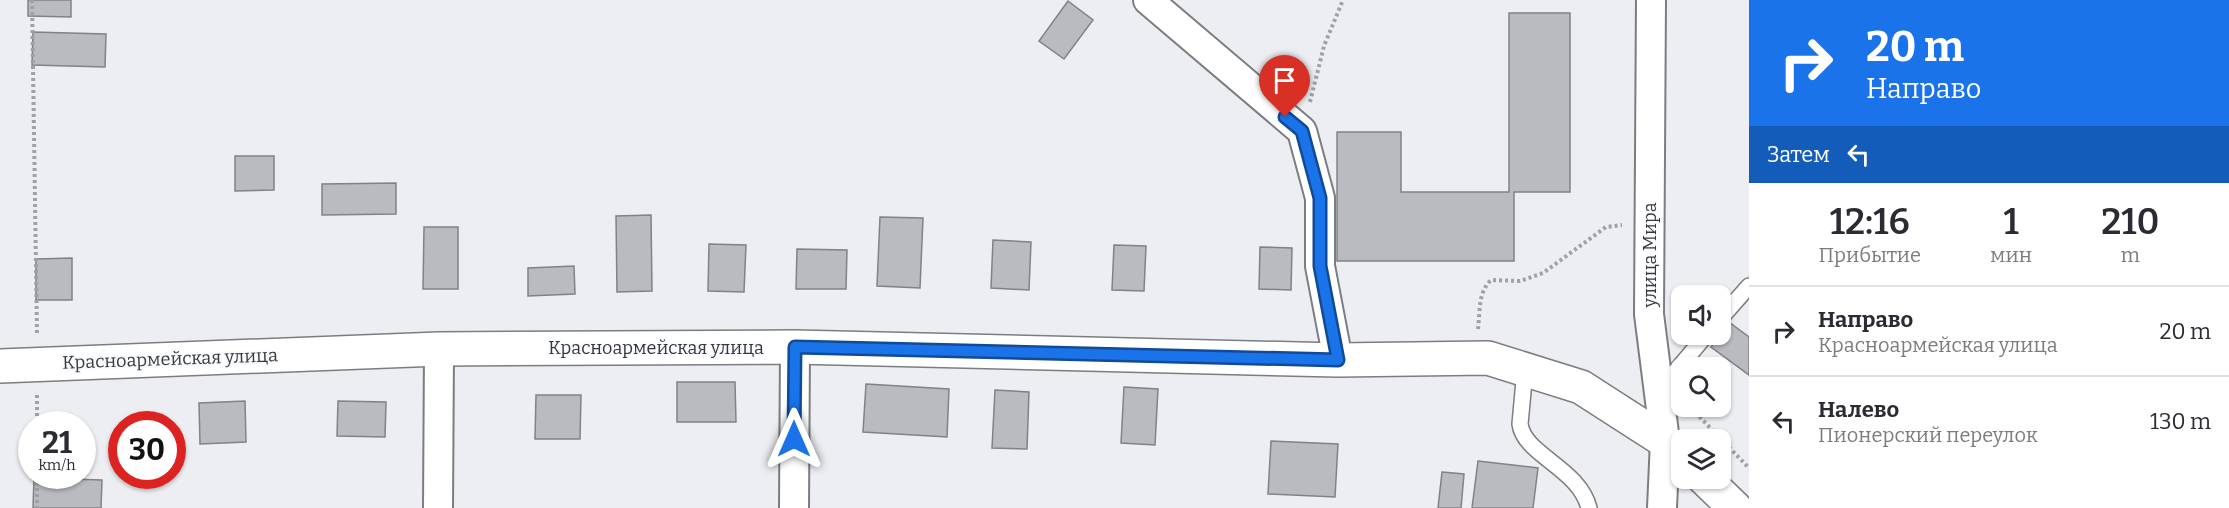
<!DOCTYPE html>
<html lang="ru">
<meta charset="utf-8">
<style>
:root{--surface:#fff;--page:#f2f2f3;--text:#2b2b33;--muted:#7c7c81;--line:#e1e1e2}
body{margin:0;font-family:Bitter,serif;background:var(--page);color:var(--text);height:100vh;display:flex;flex-direction:column;font-size:22px;white-space:nowrap}
*{box-sizing:border-box;margin:0}
p{font-size:20px;color:var(--muted)}
.icon{flex:none;width:33px;height:33px;fill:none;stroke:currentColor;stroke-width:2;stroke-linecap:round;stroke-linejoin:round}
.map{position:relative;flex:1;overflow:hidden}
.side{display:flex;flex-direction:column;background:var(--surface);width:480px}
.side>*{flex:none}
.top-card{background:#1a73e8;color:#fff;overflow:hidden}
.fabs{position:absolute;left:1671px;top:285px;display:grid;gap:12px}
.fabs a{display:grid;place-items:center;width:60px;height:60px;border-radius:12px;background:var(--surface);box-shadow:0 2px 4px #0004;font-size:30px}
.speed{position:absolute;left:18px;top:411px;display:flex;gap:12px;font-size:30px;font-weight:700;text-align:center}
.speed>*{display:grid;place-content:center;width:78px;height:78px;border-radius:50%;background:var(--surface);box-shadow:0 2px 4px #0004;line-height:1}
.speed small{font-size:15px;font-weight:400}
.speed .limit{border:9px solid #d22;background:#fff;color:#111}
.pin{position:absolute;display:grid;place-items:center;width:51px;height:51px;color:#fff;margin:-62px -26px;border-radius:50% 50% 50% 0;rotate:-45deg;box-shadow:0 0 6px #0007}
.pin .icon{rotate:45deg}
.me{position:absolute;width:66px;margin:-33px;rotate:0deg;stroke-linejoin:round;filter:drop-shadow(0 0 4px #0008)}
.turn{display:flex;align-items:center;gap:21px;height:126px;padding:0 18px;font-size:27px}
.turn .icon{width:78px;height:78px;stroke-width:2.5}
.turn b{display:block;font-size:42px;line-height:51px}
.then{display:flex;align-items:center;height:57px;padding:0 18px;background:#0003;gap:12px;font-size:22px}
.eta{display:flex;justify-content:space-evenly;align-items:center;height:102px;text-align:center}
.eta b{font-size:36px;font-weight:600;line-height:42px}
ul{padding:0;list-style:none}
li{display:flex;align-items:center;gap:18px;height:90px;padding:0 18px;border-top:2px solid var(--line)}
li div{flex:1}
li b{display:block;font-size:22px}
li em{font-style:normal}
main{display:flex;flex:1;min-height:0}
.map>svg:first-child{display:block}
</style>
<main>
<div class="map">
<svg width="1749" height="508" viewBox="0 0 1749 508">
<rect width="100%" height="100%" fill="#eceef2"/>
<!-- building -->
<g fill="#b9bbc0" stroke="#808286" stroke-width="1.5">
<path d="M28,0H71V17L28,16Z"/>
<path d="M1068,1L1093,20L1064,59L1039,41Z"/>
<path d="M1509,13H1570V192H1514V261H1337V132H1401V192H1509Z"/>
<path d="M33,32L106,34L105,67L32,65Z"/>
<path d="M235,156H274V190L235,191Z"/>
<path d="M396,183V214L322,215V184Z"/>
<path d="M651,215L652,291L617,292L616,216Z"/>
<path d="M880,217L923,218L920,288L877,286Z"/>
<path d="M424,227H458V289H423Z"/>
<path d="M993,240L1031,242L1029,290L991,288Z"/>
<path d="M709,244L746,245L744,292L708,291Z"/>
<path d="M1114,245L1146,246L1144,291L1112,290Z"/>
<path d="M1260,247L1292,248L1291,290L1259,289Z"/>
<path d="M797,249L847,250L846,289H796Z"/>
<path d="M72,258V300H36V259Z"/>
<path d="M574,266L575,294L528,296V268Z"/>
<path d="M1729,322L1749,337V375L1711,347Z"/>
<path d="M677,382H735L736,422H677Z"/>
<path d="M866,384L949,389L947,437L863,432Z"/>
<path d="M1124,387L1158,389L1155,445L1121,443Z"/>
<path d="M995,390L1029,392L1027,449L992,448Z"/>
<path d="M536,395H581L580,439H535Z"/>
<path d="M245,401L246,442L200,444L199,403Z"/>
<path d="M338,401L386,402L385,437L337,436Z"/>
<path d="M1271,441L1338,444L1335,497L1268,494Z"/>
<path d="M1478,461L1538,468L1533,508H1472Z"/>
<path d="M1442,472L1464,474L1461,508H1438Z"/>
<path d="M34,478L102,480L101,508H33Z"/>
</g>
<g fill="none" stroke-linecap="round" stroke-linejoin="round">
<defs>
<g id="service">
<path d="M1720,319L1749,286"/>
<path d="M1525,370L1520,424C1524,455 1579,468 1589,508"/>
<path d="M1659,391L1707,334"/>
</g>
<g id="minor">
<path d="M1148,0L1302,131L1320,198V266L1338,360"/>
<path d="M1651,0L1649,314L1665,441L1662,508"/>
<path d="M438,508L439,349"/>
<path d="M794,508L795,347"/>
</g>
<g id="tertiary">
<path d="M0,366L439,349L795,347L1338,360L1488,358L1581,387L1665,441L1682,457"/>
<path d="M1704,478L1735,508"/>
</g>
</defs>
<!-- service casing -->
<use href="#service" stroke="#7b7d80" stroke-width="18"/>
<!-- minor casing -->
<use href="#minor" stroke="#7b7d80" stroke-width="32"/>
<!-- tertiary casing -->
<use href="#tertiary" stroke="#7b7d80" stroke-width="36"/>
<!-- path -->
<g stroke="#9fa1a4" stroke-width="4" stroke-dasharray="3 3" stroke-linecap="butt">
<path d="M32,0L37,334"/>
<path d="M1310,102L1324,46L1343,0"/>
<path d="M1478,329C1480,312 1478,292 1491,280L1520,281L1543,273L1606,227L1622,225"/>
<path d="M37,395V424"/>
<path d="M1691,408L1749,468"/>
<path d="M37,476V508"/>
</g>
<!-- service -->
<use href="#service" stroke="#fff" stroke-width="15"/>
<!-- minor -->
<use href="#minor" stroke="#fff" stroke-width="28"/>
<!-- tertiary -->
<use href="#tertiary" stroke="#fff" stroke-width="33"/>
</g>
<g fill="none" stroke-linecap="round" stroke-linejoin="round">
<defs>
<path id="route" d="M794,439L795,347L1338,360L1320,266V198L1302,131L1285,117"/>
</defs>
<!-- route casing -->
<use href="#route" stroke="#114b97" stroke-width="15"/>
<!-- route -->
<use href="#route" stroke="#1a73e8" stroke-width="10"/>
</g>
<g text-anchor="middle" stroke-width="4.5" stroke-linejoin="round" paint-order="stroke">
<!-- street labels -->
<g font-size="18" fill="#37383a" stroke="#f9fbff">
<text transform="translate(1650 255) rotate(-90)" y="6">улица Мира</text>
<text x="656" y="354">Красноармейская улица</text>
<text transform="translate(170 359) rotate(-2)" y="6">Красноармейская улица</text>
</g>
</g>
</svg>
<div class="fabs">
<a><svg class="icon" aria-label="sound" viewBox="0 0 24 24"><path d="M4 9h4l5-4v14l-5-4H4zM17 9q2 3 0 6"/></svg></a>
<a><svg class="icon" aria-label="search" viewBox="0 0 24 24"><circle cx="10" cy="10" r="6"/><path d="M15 15l6 6"/></svg></a>
<a><svg class="icon" aria-label="layers" viewBox="0 0 24 24"><path d="M12 4l9 5-9 5-9-5zM3 14l9 5 9-5"/></svg></a>
</div>
<div class="speed"><div>21<small>km/h</small></div><div class="limit">30</div></div>
<div class="pin" style="left:1285px;top:117px;background:#d93025"><svg class="icon" aria-label="arrive" viewBox="0 0 24 24"><path d="M6 21V4h12l-3 4 3 4H6"/></svg></div>
<svg class="me" style="left:794px;top:439px" viewBox="-20 -20 40 40"><path d="M0-17L14 15 0 8-14 15z" fill="#1a73e8" stroke="#fff" stroke-width="4"/></svg>
</div>
<section class="side">
<div class="top-card">
<div class="turn"><svg class="icon" aria-label="right" viewBox="0 0 24 24"><path d="M7 20v-9h11M14 6l5 5-5 5"/></svg><div><b>20 m</b>Направо</div></div>
<div class="then">Затем<svg class="icon" aria-label="left" viewBox="0 0 24 24"><path d="M17 20v-9H6M10 6l-5 5 5 5"/></svg></div>
</div>
<div class="eta">
<div><b>12:16</b><p>Прибытие</p></div>
<div><b>1</b><p>мин</p></div>
<div><b>210</b><p>m</p></div>
</div>
<ul>
<li><svg class="icon" aria-label="right" viewBox="0 0 24 24"><path d="M7 20v-9h11M14 6l5 5-5 5"/></svg><div><b>Направо</b><p>Красноармейская улица</p></div><em>20 m</em></li>
<li><svg class="icon" aria-label="left" viewBox="0 0 24 24"><path d="M17 20v-9H6M10 6l-5 5 5 5"/></svg><div><b>Налево</b><p>Пионерский переулок</p></div><em>130 m</em></li>
</ul>
</section>
</main>
